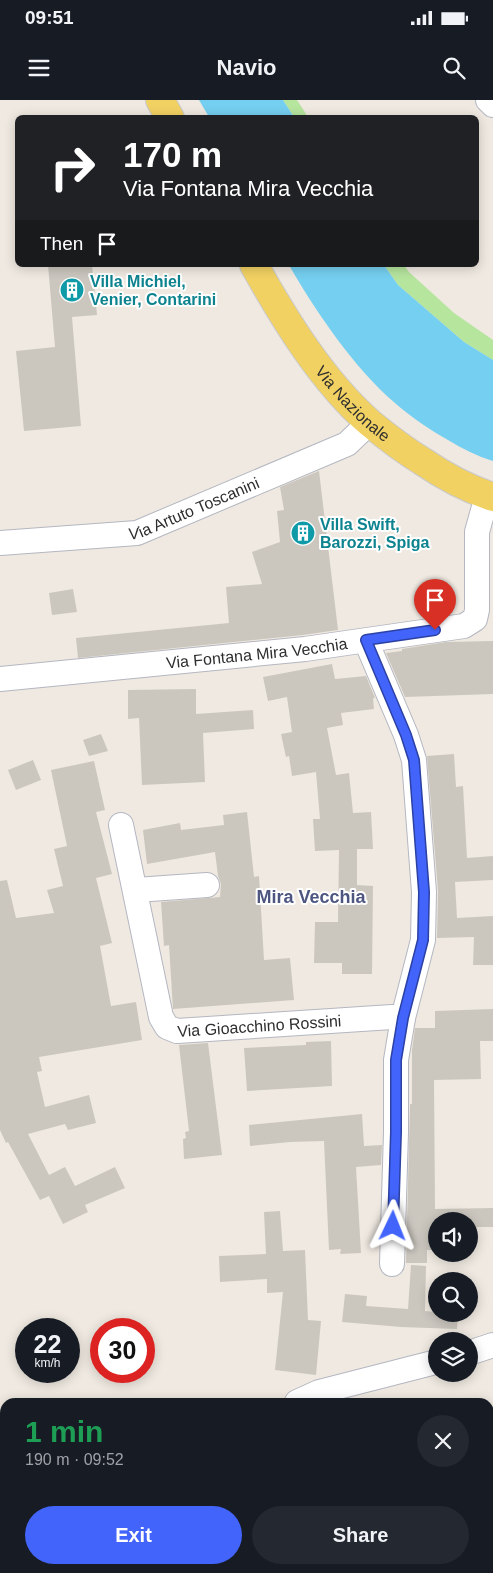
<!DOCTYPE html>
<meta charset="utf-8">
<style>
:root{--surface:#171b24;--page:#242831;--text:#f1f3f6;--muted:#9ea1a6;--accent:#4264fb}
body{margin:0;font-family:Arial,sans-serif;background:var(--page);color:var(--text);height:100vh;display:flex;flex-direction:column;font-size:19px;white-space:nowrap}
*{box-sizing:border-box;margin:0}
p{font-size:16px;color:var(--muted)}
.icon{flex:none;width:28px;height:28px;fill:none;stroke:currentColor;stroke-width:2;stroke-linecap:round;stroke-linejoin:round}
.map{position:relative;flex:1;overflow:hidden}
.side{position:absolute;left:0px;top:1298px;width:494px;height:176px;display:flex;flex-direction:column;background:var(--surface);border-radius:15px 15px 0 0;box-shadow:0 2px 12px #0003}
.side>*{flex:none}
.hud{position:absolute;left:15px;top:15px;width:464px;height:152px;border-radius:8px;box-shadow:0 2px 12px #0003;background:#202124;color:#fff;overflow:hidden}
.fabs{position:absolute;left:428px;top:1112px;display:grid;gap:10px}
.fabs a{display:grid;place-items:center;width:50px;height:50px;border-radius:50%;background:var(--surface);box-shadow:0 2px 12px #0003;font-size:25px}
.speed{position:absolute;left:15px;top:1218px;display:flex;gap:10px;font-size:25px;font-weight:700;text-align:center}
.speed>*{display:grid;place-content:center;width:65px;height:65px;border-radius:50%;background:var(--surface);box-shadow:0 2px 12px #0003;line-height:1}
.speed small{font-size:12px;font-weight:400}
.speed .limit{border:8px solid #d22;background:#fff;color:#111}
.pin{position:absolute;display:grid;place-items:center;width:42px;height:42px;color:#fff;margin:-51px -21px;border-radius:50% 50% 50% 0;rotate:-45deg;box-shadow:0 0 5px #0007}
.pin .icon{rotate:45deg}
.me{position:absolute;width:55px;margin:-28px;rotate:2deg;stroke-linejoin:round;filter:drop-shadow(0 0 4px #0008)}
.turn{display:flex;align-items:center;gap:18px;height:105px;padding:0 25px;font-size:22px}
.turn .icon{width:65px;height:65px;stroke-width:2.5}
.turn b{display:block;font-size:35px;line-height:42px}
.then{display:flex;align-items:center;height:48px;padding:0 25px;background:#0003;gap:10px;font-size:19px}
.round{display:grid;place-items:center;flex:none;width:52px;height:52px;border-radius:26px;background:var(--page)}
.head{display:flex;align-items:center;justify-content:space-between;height:85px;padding:0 25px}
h1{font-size:30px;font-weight:600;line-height:38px;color:#1e9e55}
.primary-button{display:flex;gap:10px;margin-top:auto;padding:10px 25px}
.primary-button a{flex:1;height:58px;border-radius:30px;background:var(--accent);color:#fff;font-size:20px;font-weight:600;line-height:58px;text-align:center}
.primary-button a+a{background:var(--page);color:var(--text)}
.status{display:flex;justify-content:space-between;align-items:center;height:35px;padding:0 25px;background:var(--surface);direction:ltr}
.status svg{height:14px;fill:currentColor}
header{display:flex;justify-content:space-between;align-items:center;height:65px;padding:0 25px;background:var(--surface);font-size:22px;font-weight:600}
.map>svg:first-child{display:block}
</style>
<div class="status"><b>09:51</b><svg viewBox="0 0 49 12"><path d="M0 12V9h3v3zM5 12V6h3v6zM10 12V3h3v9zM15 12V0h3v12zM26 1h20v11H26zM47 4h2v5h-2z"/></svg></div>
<header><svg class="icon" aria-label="menu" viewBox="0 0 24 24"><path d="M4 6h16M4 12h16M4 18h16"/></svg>Navio<svg class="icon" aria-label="search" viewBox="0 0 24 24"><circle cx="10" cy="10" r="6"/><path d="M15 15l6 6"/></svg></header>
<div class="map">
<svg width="493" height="1473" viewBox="0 0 493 1473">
<rect width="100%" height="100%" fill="#efe9e1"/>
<!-- green -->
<g fill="#b6e59e">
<path d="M283,0H297L308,17H294Z"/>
<path d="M384,165H404L409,172L454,213L493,240V260L464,242L398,185Z"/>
</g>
<!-- water -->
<g fill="#75cff0">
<path d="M199,0H283L294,17H209Z"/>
<path d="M289,165H384L398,185L464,242L493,260V361C477,356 463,349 448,340C430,330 411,317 395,303C354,268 316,212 289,165Z"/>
</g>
<!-- building -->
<g fill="#cbc7bf">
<path d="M48,165H92L97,215L72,217L81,326L24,331L16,251L55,247Z"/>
<path d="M319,371L338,530L303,535L78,558L76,538L229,523L226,487L262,484L252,452L280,442L277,411L284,410L280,387Z"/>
<path d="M73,489L77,512L52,515L49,493Z"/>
<path d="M493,541V594L405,597L386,553L402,551V549L446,542Z"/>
<path d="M332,564L335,579L366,576L375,598H373L374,609L341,613L343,625L327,628L336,675L349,673L353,713L371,712L373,749H357V785L373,786L372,874H342V863H314L315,822H338L339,750L315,751L313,719H320L316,672L292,676L289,656L286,657L281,634L292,632L287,597L268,601L263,577Z"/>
<path d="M196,589V614L253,610L254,629L203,633L205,682L142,685L139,618L128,619V590Z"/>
<path d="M101,634L108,651L89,656L83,640Z"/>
<path d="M454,654L456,687L463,686L467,758L493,756V780L455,782L457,818L493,816V865H473L474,837L437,838L438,791L427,656Z"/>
<path d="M33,660L41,680L16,690L8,670Z"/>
<path d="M94,661L105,710L96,712L112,774L96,778L112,843L100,846L111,906L136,902L142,940L39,957L42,971L37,972L45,1007L89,995L96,1023L68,1030L65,1024L28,1034L49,1075L65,1067L75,1086L115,1067L125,1088L85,1105L88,1112L63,1124L49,1096L40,1100L8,1042L6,1043L0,1030V781L7,780L16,818L54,813L47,790L63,786L54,749L67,746L51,670Z"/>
<path d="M247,712L254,777L259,776L264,860L290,858L294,900L173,909L169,845L164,846L161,802L220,797L221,784L218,776L215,752L147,764L143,730L180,723L181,730L224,725L223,715Z"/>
<path d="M493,909V941H480L481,979L434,980L435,1109L493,1108V1127H475V1149H469V1121H436V1150H427V1163H406L410,1004H412V950L415,928H435V911Z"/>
<path d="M331,941L332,986L247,991L244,948L306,945V942Z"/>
<path d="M208,943L222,1055L184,1059L183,1039L186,1038L185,1032L189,1031L179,945Z"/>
<path d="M362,1014L364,1046L382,1045L381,1065L356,1067L361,1153L340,1154L341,1149L329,1150L324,1041L290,1042L250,1046L249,1025Z"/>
<path d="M280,1111L283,1151L305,1150L308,1220L321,1221L316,1275L275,1270L283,1192L267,1193V1179L220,1182L219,1156L266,1154L264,1112Z"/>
<path d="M411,1165L426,1166L425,1211L436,1212V1214H458L457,1229L401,1227L342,1222L345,1194L367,1196L366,1206L408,1209Z"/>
</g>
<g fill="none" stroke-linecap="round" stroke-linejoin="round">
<defs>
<g id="minor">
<path d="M488,0L493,5"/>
<path id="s1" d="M0,443L137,433L347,344L370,322"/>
<path d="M366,541L406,635L414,660L424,792L423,840L403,918L396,960V1032L392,1164"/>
<path id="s2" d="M0,579L305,549L464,526L475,519L477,510V432L487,396"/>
<path id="s3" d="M121,725L161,917L167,927L177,931L392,917L403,918"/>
<path d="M136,790L207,785"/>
<path d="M469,1253L493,1245"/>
<path d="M297,1302L319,1292L436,1262"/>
<path d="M223,1473L225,1469"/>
</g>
<g id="major">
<path d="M160,0L170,18"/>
<path id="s4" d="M254,165C285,220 322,281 370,323C387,337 404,350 422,361C444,376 468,389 493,397"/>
</g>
</defs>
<!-- minor casing -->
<use href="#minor" stroke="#b4b7c1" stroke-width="26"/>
<!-- major casing -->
<use href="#major" stroke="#c9c9c9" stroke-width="30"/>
<!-- minor -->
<use href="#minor" stroke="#fff" stroke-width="24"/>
<!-- major -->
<use href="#major" stroke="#f2d163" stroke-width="28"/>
</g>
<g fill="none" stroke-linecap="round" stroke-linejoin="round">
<defs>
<path id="route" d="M393,1126L396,1032V960L403,918L423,840L424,792L414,660L406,635L366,540L435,530"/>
</defs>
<!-- route casing -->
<use href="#route" stroke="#2b41a3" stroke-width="12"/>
<!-- route -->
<use href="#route" stroke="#4264fb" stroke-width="9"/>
</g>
<!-- icons -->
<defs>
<symbol id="building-disc" viewBox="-11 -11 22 22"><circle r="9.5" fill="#0f9aa8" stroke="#fff"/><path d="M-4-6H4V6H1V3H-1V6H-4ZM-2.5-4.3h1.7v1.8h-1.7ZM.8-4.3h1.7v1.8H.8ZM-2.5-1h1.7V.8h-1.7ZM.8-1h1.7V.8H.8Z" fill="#fff"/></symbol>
</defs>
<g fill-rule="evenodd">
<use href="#building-disc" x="58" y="176" width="28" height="28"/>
<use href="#building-disc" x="289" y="419" width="28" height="28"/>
</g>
<g text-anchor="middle" stroke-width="4" stroke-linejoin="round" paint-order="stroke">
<!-- culture labels -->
<g font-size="16" font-weight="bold" fill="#0d838f" stroke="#fff" text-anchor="start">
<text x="90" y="187">Villa Michiel,<tspan x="90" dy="18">Venier, Contarini</tspan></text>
<text x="320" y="430">Villa Swift,<tspan x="320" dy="18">Barozzi, Spiga</tspan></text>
</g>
<!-- street labels -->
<g font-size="16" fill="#2e2e2e" stroke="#fff">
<text dy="6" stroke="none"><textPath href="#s4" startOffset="171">Via Nazionale</textPath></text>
<text dy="6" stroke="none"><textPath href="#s1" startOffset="199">Via Artuto Toscanini</textPath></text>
<text dy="6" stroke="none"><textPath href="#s2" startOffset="258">Via Fontana Mira Vecchia</textPath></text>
<text dy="6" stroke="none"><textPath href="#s3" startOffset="301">Via Gioacchino Rossini</textPath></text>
</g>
<!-- neighbourhood labels -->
<g font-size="18" font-weight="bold" fill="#4d5680" stroke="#fff">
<text x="311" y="803">Mira Vecchia</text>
</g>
</g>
</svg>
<div class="fabs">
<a><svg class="icon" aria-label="sound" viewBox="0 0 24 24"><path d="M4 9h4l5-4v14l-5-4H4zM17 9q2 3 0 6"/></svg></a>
<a><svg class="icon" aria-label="search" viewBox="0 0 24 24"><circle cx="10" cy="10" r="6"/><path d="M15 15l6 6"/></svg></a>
<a><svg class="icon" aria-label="layers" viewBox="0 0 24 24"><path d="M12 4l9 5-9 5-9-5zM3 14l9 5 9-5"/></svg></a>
</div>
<div class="speed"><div>22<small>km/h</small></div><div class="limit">30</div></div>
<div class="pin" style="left:435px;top:530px;background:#d93025"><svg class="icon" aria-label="arrive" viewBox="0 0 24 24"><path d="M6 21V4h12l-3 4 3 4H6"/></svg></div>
<svg class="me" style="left:393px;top:1126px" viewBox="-20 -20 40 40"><path d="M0-17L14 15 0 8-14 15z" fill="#4264fb" stroke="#fff" stroke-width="4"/></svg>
<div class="hud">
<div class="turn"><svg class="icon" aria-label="right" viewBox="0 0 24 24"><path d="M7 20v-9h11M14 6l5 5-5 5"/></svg><div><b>170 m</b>Via Fontana Mira Vecchia</div></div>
<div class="then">Then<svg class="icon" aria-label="arrive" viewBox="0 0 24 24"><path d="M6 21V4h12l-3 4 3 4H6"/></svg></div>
</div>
<section class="side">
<div class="head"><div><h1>1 min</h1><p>190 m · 09:52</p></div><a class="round"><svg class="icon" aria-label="close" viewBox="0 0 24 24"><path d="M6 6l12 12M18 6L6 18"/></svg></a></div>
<div class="primary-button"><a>Exit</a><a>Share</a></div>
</section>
</div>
